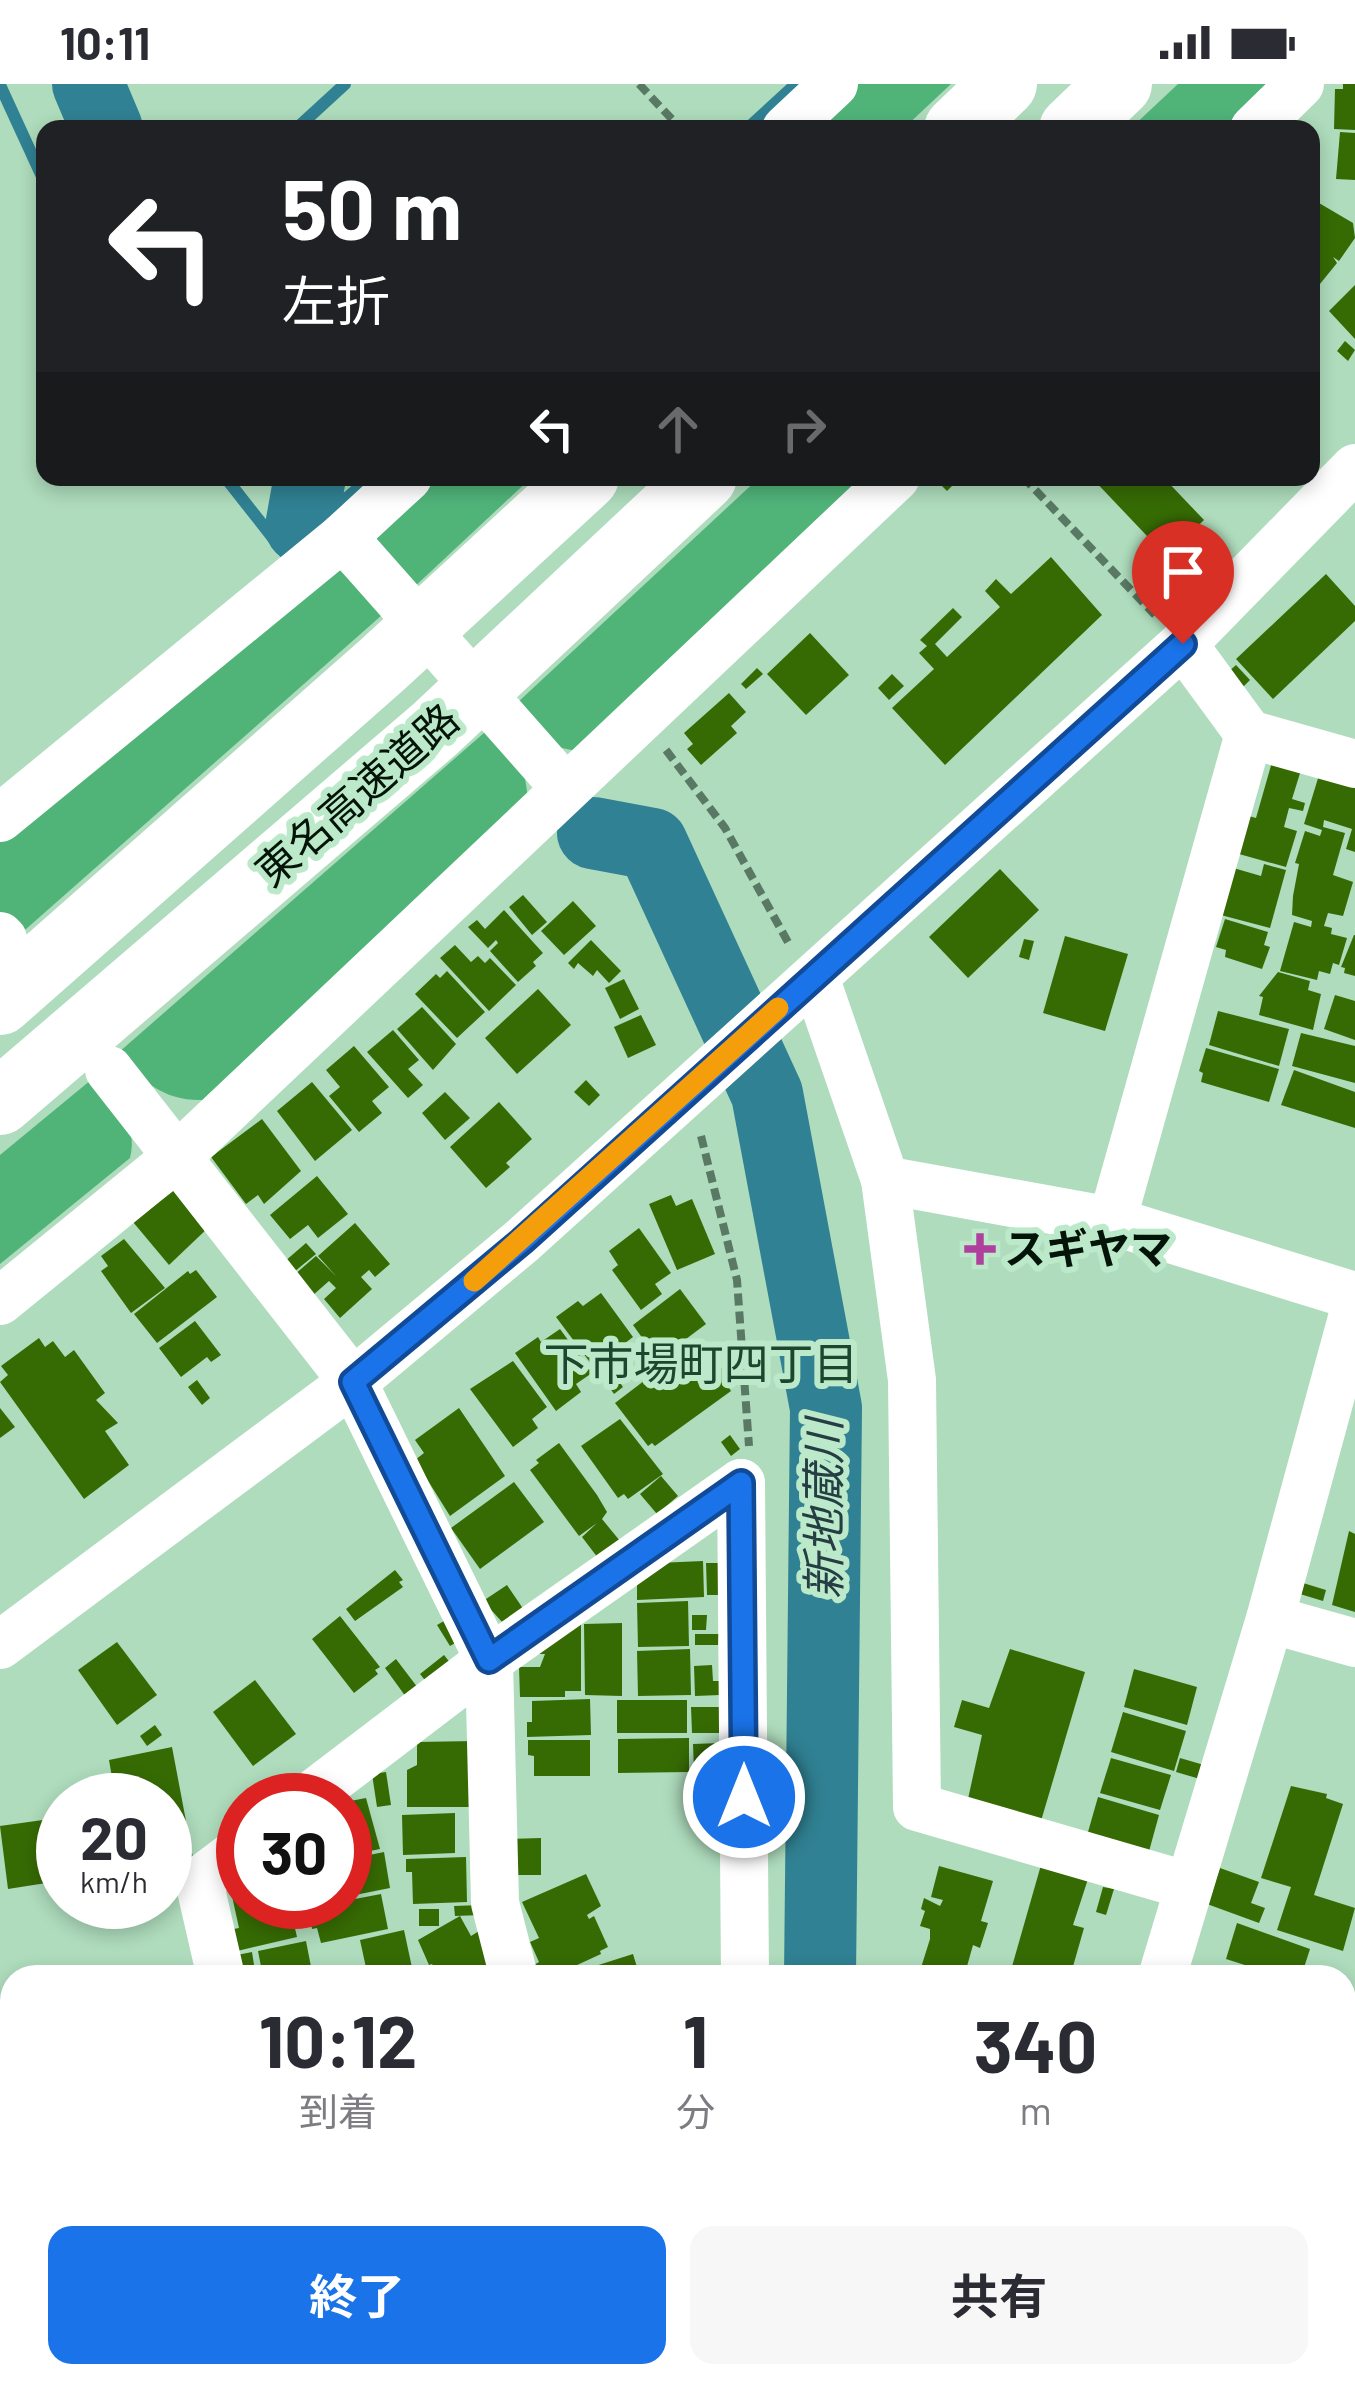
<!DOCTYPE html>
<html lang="ja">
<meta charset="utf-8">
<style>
:root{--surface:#fff;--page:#f7f7f7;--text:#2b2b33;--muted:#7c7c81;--accent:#1a73e8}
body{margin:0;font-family:Barlow,"Noto Sans JP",sans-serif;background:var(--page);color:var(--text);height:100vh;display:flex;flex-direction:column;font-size:45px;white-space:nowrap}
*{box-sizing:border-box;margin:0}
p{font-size:39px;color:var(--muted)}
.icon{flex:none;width:66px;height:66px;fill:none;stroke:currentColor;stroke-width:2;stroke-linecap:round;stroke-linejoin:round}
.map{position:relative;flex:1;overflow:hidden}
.panel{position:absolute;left:0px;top:1881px;width:1356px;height:423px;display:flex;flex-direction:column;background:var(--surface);border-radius:36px 36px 0 0;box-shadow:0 6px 18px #0003}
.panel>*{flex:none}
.banner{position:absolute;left:36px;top:36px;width:1284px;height:366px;border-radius:24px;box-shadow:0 6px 18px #0003;background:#202124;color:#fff;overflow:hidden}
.speed{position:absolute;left:36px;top:1689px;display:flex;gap:24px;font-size:60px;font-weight:700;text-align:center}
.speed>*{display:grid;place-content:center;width:156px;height:156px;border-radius:50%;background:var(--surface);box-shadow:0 6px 18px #0003;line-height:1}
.speed small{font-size:30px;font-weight:400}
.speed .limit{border:18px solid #d22;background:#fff;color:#111}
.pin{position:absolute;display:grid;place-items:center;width:102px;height:102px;color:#fff;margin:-123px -51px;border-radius:50% 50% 50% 0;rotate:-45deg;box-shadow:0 0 12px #0007}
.pin .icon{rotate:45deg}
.me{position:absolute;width:132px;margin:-66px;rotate:0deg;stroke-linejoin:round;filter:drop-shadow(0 0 9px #0008)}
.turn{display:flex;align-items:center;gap:42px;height:252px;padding:0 48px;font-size:54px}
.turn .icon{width:156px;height:156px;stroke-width:2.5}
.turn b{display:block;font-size:84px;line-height:102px}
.lanes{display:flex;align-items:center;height:114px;padding:0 48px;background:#0003;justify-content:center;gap:60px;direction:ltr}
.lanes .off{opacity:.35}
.eta{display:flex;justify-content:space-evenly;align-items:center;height:204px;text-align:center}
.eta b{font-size:72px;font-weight:700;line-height:84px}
.cta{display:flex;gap:24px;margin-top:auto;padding:24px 48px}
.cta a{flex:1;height:138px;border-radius:24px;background:var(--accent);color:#fff;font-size:48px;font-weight:700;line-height:138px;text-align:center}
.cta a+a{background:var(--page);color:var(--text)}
.status{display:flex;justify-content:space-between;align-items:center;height:84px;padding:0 60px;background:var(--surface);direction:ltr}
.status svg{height:33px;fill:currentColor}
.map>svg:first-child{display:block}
</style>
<div class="status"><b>10:11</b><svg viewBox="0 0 49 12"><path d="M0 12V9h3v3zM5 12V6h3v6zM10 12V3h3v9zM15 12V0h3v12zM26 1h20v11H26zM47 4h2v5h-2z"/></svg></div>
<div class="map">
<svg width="1355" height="2303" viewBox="0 0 1355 2303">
<rect width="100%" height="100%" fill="#aedcbc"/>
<!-- green -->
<g fill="#50b479">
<path d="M853,0H951L903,45H804Z"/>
<path d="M1178,0H1273L1227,45H1130Z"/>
<path d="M419,393H532L411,506L367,458Z"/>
<path d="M760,393H862L576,667L553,662L517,619Z"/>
<path d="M326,484L341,487L382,531L17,853L0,836V758L310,488Z"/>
<path d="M485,648L525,694L528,714L203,1016C163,1017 142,997 118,969Z"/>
<path d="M97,991C115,1016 139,1041 130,1074L0,1180V1071Z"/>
<path d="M1355,2219V2303H1154L1177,2292H1344V2222Z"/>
</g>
<!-- water -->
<path fill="#308193" d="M195,2292H474V2303H193Z"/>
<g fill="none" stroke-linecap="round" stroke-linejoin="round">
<!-- stream -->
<g stroke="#308193" stroke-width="12">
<path d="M0,1L45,99"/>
<path d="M296,45L345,0"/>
<path d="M747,45L796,0"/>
<path d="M225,393L284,468L371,393"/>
</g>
<!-- river -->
<g stroke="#308193" stroke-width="72">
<path d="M88,0L107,45"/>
<path d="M301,443L310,393"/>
<path d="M593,749L652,760L767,1010L826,1324L820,1893"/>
<path d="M840,2303V2292"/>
</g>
</g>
<!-- building -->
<g fill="#366b04">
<path d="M1343,0H1355V46L1334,45L1335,5H1343Z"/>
<path d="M1340,48L1355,49V96L1336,95Z"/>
<path d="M1319,119L1353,139L1355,154L1339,177L1333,173L1337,179L1311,211V132Z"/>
<path d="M1355,201V255L1329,227Z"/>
<path d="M1345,257L1355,266L1348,277L1337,267Z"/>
<path d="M943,393H961L947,407L938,398Z"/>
<path d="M1091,393H1163L1204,436L1166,472Z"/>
<path d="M1051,473L1102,531L945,681L892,624L934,585L919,569L927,562L920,556L953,524L962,533L935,560L947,573L1000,523L985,507L996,495L1011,510Z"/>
<path d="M1326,490L1355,522V537L1273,615L1236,575Z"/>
<path d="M810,549L849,591L806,631L767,590Z"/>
<path d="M1236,581L1250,596L1242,604L1228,588Z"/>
<path d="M757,584L763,590L746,605L741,600Z"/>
<path d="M892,590L904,602L889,616L878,604Z"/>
<path d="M729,609L746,628L731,642L737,649L701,681L687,665L693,660L684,649Z"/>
<path d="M1272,678L1301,686L1292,715L1305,719L1303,727L1289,724L1284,743L1297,747L1286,783L1239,770L1249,732L1256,734Z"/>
<path d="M1319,691L1355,702V768L1346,765L1352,745L1324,736L1323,743L1345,749L1333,791L1353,798L1343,832L1328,829L1324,842L1332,844L1331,850L1347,854L1339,881L1333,879L1330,890L1319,887L1317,896L1280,887L1294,838L1311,843L1312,837L1292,831L1293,812L1299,780L1295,779L1305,747L1320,752L1322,746L1304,740Z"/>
<path d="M1264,780L1286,786L1270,844L1217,830L1230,783L1261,792Z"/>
<path d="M1000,785L1039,826L968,894L929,853Z"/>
<path d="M523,811L547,838L532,851L509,823Z"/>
<path d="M573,817L596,842L564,871L541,847Z"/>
<path d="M504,826L543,869L533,878L536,882L518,898L490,867L498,859L496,856L488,864L468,843L477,836L485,845Z"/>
<path d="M1225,835L1268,848L1264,861L1270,863L1262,885L1225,873L1226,866L1216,863Z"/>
<path d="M1354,851H1355V892L1344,889L1345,884L1341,883Z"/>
<path d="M1065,852L1128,870L1105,947L1043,929Z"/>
<path d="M1024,855L1034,857L1029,876L1019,873Z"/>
<path d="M591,856L621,887L609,899L597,886L593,892L578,879L574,885L568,879Z"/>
<path d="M455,861L471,878L478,872L485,879L490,874L516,901L489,927L440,874Z"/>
<path d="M447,887L485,928L457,954L415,910L436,890L440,894Z"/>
<path d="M1278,888L1310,897L1308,906L1321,910L1313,946L1259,931L1263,913L1259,912Z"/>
<path d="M624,895L639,925L620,935L605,904Z"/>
<path d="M538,905L571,941L517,990L485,954Z"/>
<path d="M1335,911L1355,917V956L1324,945Z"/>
<path d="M422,923L456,960L433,986L397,945Z"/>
<path d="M1218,927L1289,945L1279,982L1209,961Z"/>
<path d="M641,931L656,961L628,974L614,943Z"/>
<path d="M393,946L419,976L408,985L423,1001L408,1014L367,968Z"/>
<path d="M1301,949L1355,962V999L1292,982Z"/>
<path d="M354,962L389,1003L372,1017L382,1029L359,1048L329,1012L340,1003L326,986Z"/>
<path d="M1206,964L1279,985L1269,1018L1201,998L1203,989L1199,987Z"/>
<path d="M1294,986L1355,1008V1044L1281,1021Z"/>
<path d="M586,996L600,1011L589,1022L574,1008Z"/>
<path d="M312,998L352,1046L315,1077L277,1027Z"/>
<path d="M445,1008L470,1034L445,1056L422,1029Z"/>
<path d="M499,1018L532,1055L506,1079L510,1083L486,1104L450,1063Z"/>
<path d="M262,1035L301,1087L264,1120L258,1111L246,1120L211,1073Z"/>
<path d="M317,1092L348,1130L318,1154L308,1141L290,1155L270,1131Z"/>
<path d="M176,1105L210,1142L169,1181L133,1138Z"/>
<path d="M671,1111L676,1122L692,1115L715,1170L677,1186L649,1120Z"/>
<path d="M355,1139L390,1180L375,1193L369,1186L361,1193L372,1205L340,1234L324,1215L336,1204L329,1197L312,1212L294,1191L316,1172L336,1192L318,1172Z"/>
<path d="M639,1144L671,1189L655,1200L662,1210L641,1226L612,1186L618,1181L609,1167Z"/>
<path d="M124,1155L165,1204L131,1229L101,1187L108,1182L101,1172Z"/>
<path d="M306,1159L316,1170L294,1188L284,1178Z"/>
<path d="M196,1186L217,1213L157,1259L134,1230L188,1187L190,1190Z"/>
<path d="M680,1205L706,1240L658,1276L633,1241Z"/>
<path d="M601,1209L633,1253L616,1266L621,1272L598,1289L556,1233L578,1217L583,1222Z"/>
<path d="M195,1237L221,1271L211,1278L207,1273L181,1293L159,1264Z"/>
<path d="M560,1245L592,1289L576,1300L581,1308L556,1327L515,1269L538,1253L541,1258Z"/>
<path d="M39,1254L45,1263L53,1257L65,1273L74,1266L105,1309L96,1316L118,1339L105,1347L129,1381L84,1415L0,1298L8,1291L1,1282Z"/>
<path d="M699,1255L733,1299L728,1302L731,1307L655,1362L652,1359L648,1362L615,1319Z"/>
<path d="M513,1277L547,1323L532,1335L538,1344L513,1363L470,1305Z"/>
<path d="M614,1290L623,1303L614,1310L605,1297Z"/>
<path d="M197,1296L210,1314L202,1321L188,1303Z"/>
<path d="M0,1324L15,1343L0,1354Z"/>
<path d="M459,1324L505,1392L450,1432L415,1376L424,1369L415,1356Z"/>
<path d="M620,1335L663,1390L628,1415L624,1410L618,1414L581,1362Z"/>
<path d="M730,1351L740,1365L731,1372L721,1358Z"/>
<path d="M559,1359L597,1411L607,1428L602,1435L620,1457L598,1474L582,1453L597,1439L579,1452L530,1386L539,1379L536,1376Z"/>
<path d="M661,1392L678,1412L657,1430L640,1410Z"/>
<path d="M514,1398L544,1438L480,1485L451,1444Z"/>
<path d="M1349,1447L1355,1450V1528L1332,1521Z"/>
<path d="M703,1477L704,1513L637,1516V1498L657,1479Z"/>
<path d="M706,1479H720V1511H707Z"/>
<path d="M395,1486L403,1496L399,1498L403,1503L355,1537L346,1525Z"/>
<path d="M1303,1499L1326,1506L1323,1517L1300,1510Z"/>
<path d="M507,1501L524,1526L503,1539L483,1517Z"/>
<path d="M688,1517L689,1562L638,1563L637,1519Z"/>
<path d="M692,1531H707L706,1546H692Z"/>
<path d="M340,1532L380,1583L375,1586L378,1590L354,1609L312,1555Z"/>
<path d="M444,1537L457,1558L450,1562L437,1541Z"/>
<path d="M581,1537V1607H565V1613H520L519,1583H540L545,1570H539Z"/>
<path d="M622,1539V1612L585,1611L584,1540Z"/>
<path d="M695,1550H719L718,1561H695Z"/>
<path d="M117,1558L157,1611L117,1641L78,1586Z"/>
<path d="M690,1565L691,1611L638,1612L637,1567Z"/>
<path d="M1010,1565L1085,1588L1041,1737L968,1715L982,1651L954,1643L962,1616L989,1624Z"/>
<path d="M444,1571L452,1581L428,1600L420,1590Z"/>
<path d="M396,1575L418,1604L406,1613L385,1584Z"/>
<path d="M712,1581L713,1597H720V1611L695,1612L694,1582Z"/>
<path d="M1134,1585L1197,1603L1187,1641L1124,1623Z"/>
<path d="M255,1596L296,1650L253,1682L213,1628Z"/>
<path d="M590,1615L591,1651L527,1653V1638H532V1617Z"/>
<rect x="617" y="1616" width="70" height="33"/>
<path d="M691,1623H721V1649H692Z"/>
<path d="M1123,1628L1186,1647L1174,1687L1111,1668Z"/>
<path d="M155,1641L162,1651L147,1662L140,1652Z"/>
<path d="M689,1654V1688L618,1689V1655Z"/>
<path d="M528,1656H590V1692H534V1672L528,1671Z"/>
<path d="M475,1657L471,1723H407V1686L417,1681V1658Z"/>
<path d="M721,1659V1686L694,1687L693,1660Z"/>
<path d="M172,1663L193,1774L165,1779V1716H116L109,1676Z"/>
<path d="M1111,1674L1171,1691L1160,1726L1100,1709Z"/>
<path d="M1180,1674L1204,1681L1200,1695L1176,1688Z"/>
<path d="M386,1688L391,1721L377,1723L372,1690Z"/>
<path d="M1291,1702L1327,1710L1326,1714L1343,1720L1314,1811L1355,1824L1343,1867L1277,1846L1291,1803L1261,1794Z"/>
<path d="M1098,1713L1159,1731L1148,1771L1088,1748Z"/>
<path d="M366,1714L380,1765L345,1772V1718Z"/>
<path d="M455,1729V1769L403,1771L402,1731Z"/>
<path d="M50,1735L53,1755L61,1754L63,1792L59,1797L8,1805L0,1742Z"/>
<path d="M541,1754V1791H507V1755Z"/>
<path d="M384,1768L390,1804L345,1813V1776Z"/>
<path d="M466,1773L467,1818L413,1820L412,1788H406V1775Z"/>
<path d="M1041,1781L1088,1795L1073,1841L1084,1844L1070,1893H1009Z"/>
<path d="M939,1782L993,1797L981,1837L988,1839L980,1864L973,1861L964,1893L919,1890L930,1855V1845L920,1842L925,1827L921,1825L924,1814L940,1822L943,1816L931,1813Z"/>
<path d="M1220,1784L1259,1798L1251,1819L1265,1824L1259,1839L1207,1820Z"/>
<path d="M586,1790L601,1822L587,1831L589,1835L594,1832L608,1863L600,1867L601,1870L551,1893H539L534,1881L539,1878L530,1858L539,1854L522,1818Z"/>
<path d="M1103,1803L1114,1805L1106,1831L1096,1828Z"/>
<path d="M243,1809V1818H289L297,1853L233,1868L228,1846L239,1844L232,1812Z"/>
<path d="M381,1810L388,1845L321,1859L317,1844L312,1845L308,1824Z"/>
<path d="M481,1821L482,1831L455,1832L454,1822Z"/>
<rect x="419" y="1825" width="20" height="17"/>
<path d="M460,1832L471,1852L479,1847L495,1893H440L432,1880L429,1881L418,1856Z"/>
<path d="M1237,1839L1310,1865L1301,1893H1282L1226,1875Z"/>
<path d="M404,1846L414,1893H368L360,1856Z"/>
<path d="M306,1857L313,1893H263L258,1867Z"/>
<path d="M252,1868L254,1881L235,1885L232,1872Z"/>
<path d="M633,1870L640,1893H564V1892Z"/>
<path d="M0,2011L12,2014V2055L1,2092Z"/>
<path d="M12,2095V2148L0,2142V2116Z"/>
<path d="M0,2144L12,2152V2190L0,2182Z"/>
<path d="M0,2185L12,2192V2233L0,2226Z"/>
<path d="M0,2229L12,2235V2277L0,2270Z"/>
<path d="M0,2272L12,2279V2292H34L43,2297L41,2303H0Z"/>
<path d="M101,2292H125L123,2303H100Z"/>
<path d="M129,2292H185L183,2303H127Z"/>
<rect x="621" y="2292" width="63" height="11"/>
<path d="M1256,2292H1269L1274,2303H1233Z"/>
</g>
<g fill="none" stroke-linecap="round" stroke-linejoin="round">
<!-- path -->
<g stroke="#5a7964" stroke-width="8" stroke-dasharray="12 6" stroke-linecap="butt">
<path d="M639,0L681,45"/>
<path d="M1023,393L1155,531"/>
<path d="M666,666L725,744L789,860"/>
<path d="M701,1052L737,1196L749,1362"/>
</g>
<!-- minor -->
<g stroke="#fff" stroke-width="48">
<path d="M786,45L834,0"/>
<path d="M1254,45L1300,0"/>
<path d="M343,453L565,704"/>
<path d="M1183,560L1249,650L1355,680"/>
<path d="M0,734L343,453L408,393"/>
<path d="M0,852L3,855"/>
<path d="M815,893L885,1096L912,1296L917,1723L1189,1802"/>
<path d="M109,986L353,1298L489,1576L495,1819L514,1893"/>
<path d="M885,1096L1112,1137L1355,1212"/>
<path d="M1112,1137L1249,650"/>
<path d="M0,1217L179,1071L896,393"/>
<path d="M741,1399L745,1893"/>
<path d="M1270,1535L1355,1559"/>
<path d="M0,1561L353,1298L522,1157L1183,560L1355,384"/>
<path d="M305,1716L489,1576L741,1399"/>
<path d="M221,1893L199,1797L243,1764"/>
<path d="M1162,1893L1270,1535L1355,1223"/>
<path d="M0,1974L12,1975"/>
<path d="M1344,2193L1355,2190"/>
<path d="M511,2292L512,2303"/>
<path d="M754,2292L755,2303"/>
<path d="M79,2303L80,2292"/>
<path d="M1089,2303L1108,2292"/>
</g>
<!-- highway -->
<g stroke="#fff" stroke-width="66">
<path d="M957,45L1004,0"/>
<path d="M1072,45L1119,0"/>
<path d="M0,918L382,581L586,393"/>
<path d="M0,1018L435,645L704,393"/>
</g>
</g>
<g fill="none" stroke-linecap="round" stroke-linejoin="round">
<defs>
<path id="route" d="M744,1713L741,1399L489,1576L353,1298L522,1157L1183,560"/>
</defs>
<!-- route casing -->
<use href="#route" stroke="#114b97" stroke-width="30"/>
<!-- route -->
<use href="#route" stroke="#1a73e8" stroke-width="21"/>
<!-- slow -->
<path stroke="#f59e0b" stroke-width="21" d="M474,1197L778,924"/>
</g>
<!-- markers -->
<path fill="#b0409d" stroke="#bbe9c9" stroke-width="4.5" d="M974 1147h12v12h12v12h-12v12h-12v-12h-12v-12h12z"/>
<g text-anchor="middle" stroke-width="12" stroke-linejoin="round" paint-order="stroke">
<!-- street labels -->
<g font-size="42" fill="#041409" stroke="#bbe9c9">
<text transform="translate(357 711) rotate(-41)" y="15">東名高速道路</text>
</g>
<!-- poi labels -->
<g font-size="42" font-weight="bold" fill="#041409" stroke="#bbe9c9" text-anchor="start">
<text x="1004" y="1180">スギヤマ</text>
</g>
<!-- neighbourhood labels -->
<g font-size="45" fill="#1c462d" stroke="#bbe9c9">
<text x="701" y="1296">下市場町四丁目</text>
</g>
<!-- water labels -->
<g font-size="45" font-style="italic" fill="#243e44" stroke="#bbe9c9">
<text transform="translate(824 1425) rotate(-90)" y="16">新地蔵川</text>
</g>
</g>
</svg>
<div class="speed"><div>20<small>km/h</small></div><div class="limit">30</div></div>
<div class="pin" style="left:1183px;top:560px;background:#d93025"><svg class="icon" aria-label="arrive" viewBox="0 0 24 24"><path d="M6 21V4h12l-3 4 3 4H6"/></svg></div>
<svg class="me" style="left:744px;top:1713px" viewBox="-20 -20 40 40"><circle r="17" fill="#1a73e8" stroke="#fff" stroke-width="3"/><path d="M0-11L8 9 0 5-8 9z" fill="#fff"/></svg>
<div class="banner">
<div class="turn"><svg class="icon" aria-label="left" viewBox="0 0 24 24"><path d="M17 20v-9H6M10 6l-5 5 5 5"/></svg><div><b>50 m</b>左折</div></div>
<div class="lanes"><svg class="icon" aria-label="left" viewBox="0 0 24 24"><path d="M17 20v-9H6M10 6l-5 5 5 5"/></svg><svg class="icon off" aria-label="ahead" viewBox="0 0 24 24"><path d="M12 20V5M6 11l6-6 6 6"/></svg><svg class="icon off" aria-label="right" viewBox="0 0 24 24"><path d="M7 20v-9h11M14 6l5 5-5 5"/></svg></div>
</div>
<section class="panel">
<div class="eta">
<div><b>10:12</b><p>到着</p></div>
<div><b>1</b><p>分</p></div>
<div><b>340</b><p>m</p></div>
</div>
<div class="cta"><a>終了</a><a>共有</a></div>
</section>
</div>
